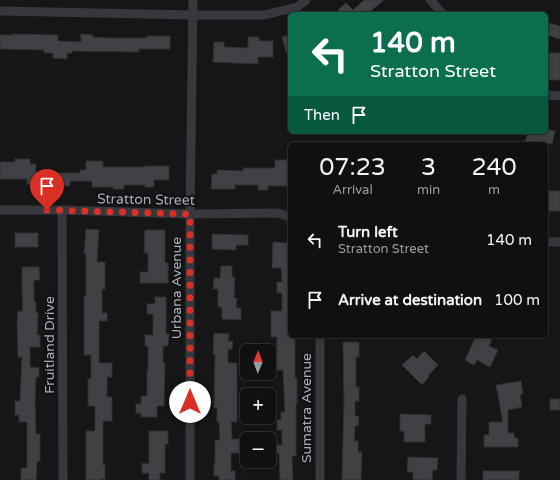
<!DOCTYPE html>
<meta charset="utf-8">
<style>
:root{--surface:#101012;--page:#19191b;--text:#f1f3f6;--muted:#9c9d9f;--line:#303032}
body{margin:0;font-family:"Varela Round",sans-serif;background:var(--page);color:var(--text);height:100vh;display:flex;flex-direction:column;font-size:15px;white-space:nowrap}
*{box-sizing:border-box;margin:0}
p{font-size:13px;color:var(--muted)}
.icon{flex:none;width:22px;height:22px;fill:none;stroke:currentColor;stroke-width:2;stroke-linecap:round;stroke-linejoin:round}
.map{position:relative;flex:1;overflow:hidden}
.details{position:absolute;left:288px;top:142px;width:260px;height:196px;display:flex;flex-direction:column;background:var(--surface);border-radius:6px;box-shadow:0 2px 6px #0003,0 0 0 1px var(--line)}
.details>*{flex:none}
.top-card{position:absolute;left:288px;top:12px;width:260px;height:122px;border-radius:6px;box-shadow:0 2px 6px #0003,0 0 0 1px var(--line);background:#0b6e4f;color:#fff;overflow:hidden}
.needle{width:26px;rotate:1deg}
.tools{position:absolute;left:240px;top:344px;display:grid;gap:8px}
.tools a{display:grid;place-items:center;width:36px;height:36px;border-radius:6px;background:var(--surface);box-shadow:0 2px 6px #0003,0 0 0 1px var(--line);font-size:20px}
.pin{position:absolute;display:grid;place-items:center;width:34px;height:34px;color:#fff;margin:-41px -17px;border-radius:50% 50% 50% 0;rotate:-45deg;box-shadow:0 0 4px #0007}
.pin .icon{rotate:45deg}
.me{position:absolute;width:44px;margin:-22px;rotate:0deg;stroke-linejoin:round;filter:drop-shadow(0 0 3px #0008)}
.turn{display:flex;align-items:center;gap:14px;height:84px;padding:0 16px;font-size:18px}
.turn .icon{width:52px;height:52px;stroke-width:2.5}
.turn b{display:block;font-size:28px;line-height:34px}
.then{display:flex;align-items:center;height:38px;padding:0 16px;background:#0003;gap:8px;font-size:15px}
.eta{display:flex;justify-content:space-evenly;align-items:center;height:68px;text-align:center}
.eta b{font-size:24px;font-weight:600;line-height:28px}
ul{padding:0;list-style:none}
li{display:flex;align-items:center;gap:12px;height:60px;padding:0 16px}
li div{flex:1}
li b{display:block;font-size:15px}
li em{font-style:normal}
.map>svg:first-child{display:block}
</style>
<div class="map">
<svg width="560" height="480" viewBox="0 0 560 480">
<rect width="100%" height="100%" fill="#161618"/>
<!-- building -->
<g fill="#404145" stroke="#303034">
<path d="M364,0H384L367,14H342L338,10L346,3L353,10Z"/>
<path d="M550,23L560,26V39L547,35Z"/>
<path d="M13,34L58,35V41L81,42V34L93,35L92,37L111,38H147V36H170V49H139V52L72,51V53H67V59L53,58V53H44V50L0,49V35H13Z"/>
<path d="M290,34V57L288,58L282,37Z"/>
<path d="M248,37H259V41H273V57H258V64L213,62L214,42H224V47L248,48Z"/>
<rect x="549" y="53" width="11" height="27"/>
<path d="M546,129L555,131L552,144L537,141L536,144L525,142L528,132H546Z"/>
<path d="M15,159H30V164H36V173H80V170H86V161H103V167H145V166H169V180H154V187H145V185H124V189H113V187H92V181H70V186H49V184H27V179H0V162H15Z"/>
<path d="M275,160H289V168H290V186H268V190H258V185H235V189H211L212,174H217V170L243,171V168H275Z"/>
<rect x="546" y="191" width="14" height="20"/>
<path d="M86,229L99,230L97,262H105V289H102V313H107V321H99V363H112V377H107V397H112V421H103V465H105V479H101V480H86V431H95V406H88V379H91V355H84V296H86V254H84Z"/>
<path d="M145,230H165V263H168V283H140V272H148V253H144Z"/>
<rect x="15" y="233" width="23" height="14"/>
<path d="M212,234L248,235V245H236V250L212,249Z"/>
<path d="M273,242L290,243V336H295V378H297V404H296V456H292L293,480H280L279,453H276V445H282V430H277V420H281V412H285L283,370H276L277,337H271V311H282V293H277V282H282L281,268H272Z"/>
<path d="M221,266H232V277H235L234,298H237L236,308H241V320L222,319V307H218V289H213L214,278H220Z"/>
<path d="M22,267H39L40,280H34V302H36V313H38L37,335H40V347H30V367L39,368V377H36L35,401L36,434H40V461H37L36,480H21V468H27V422H19V415H15V401H20L22,357H18L17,323L18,311L22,312L23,295H22Z"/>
<path d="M155,297H166V334H169L168,346H163V363H165L164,406H157V417H141V413H136V404H141V396H147V370H148V346H145V335H153V314H147V304H155Z"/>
<path d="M214,333L229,334L228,341H233L232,349H228V363H237V422H231L232,439H243V453H231V471H235V480H219V476H214V463H215V440H220L219,422H217V408H214L215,354H213Z"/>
<path d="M476,336H484L492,340L489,346L498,350L490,367L477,360L474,365L465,360Z"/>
<path d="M343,342H359V357H356V387H359V401H355V416H359L358,426H355L354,441H358V452H362L361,480H342L344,401Z"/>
<path d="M424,351L438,365L428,376L429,377L422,385L402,365L413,355L417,359Z"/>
<path d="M521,381L523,394L520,395L522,407L508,410V433H514L515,438H518V447H484V435H489V422H503L496,385Z"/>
<rect x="550" y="399" width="10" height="11"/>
<path d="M400,414L431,415V424H425V442H404V431H400Z"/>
<path d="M149,431H168V444H165V473H160V480H149V473H142V463L149,464Z"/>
<path d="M408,457L438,458L437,470H433L432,480H413V472H407Z"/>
<rect x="483" y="471" width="36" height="9"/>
</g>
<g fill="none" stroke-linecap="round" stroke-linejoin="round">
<!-- minor -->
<g stroke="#37383d" stroke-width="9">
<path d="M430,0L443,14"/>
<path d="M0,11L193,15H264L297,7L306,0"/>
<path d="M546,95L560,96"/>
<path d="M0,210H62L190,214L278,213L290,217"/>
<path d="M62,210L63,480"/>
<path d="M546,242H560"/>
<path d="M190,480V214L193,0"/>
<path d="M320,480V336"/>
<path d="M461,480L462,399"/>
</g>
</g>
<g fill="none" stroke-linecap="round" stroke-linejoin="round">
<!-- route -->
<path stroke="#d93025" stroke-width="7" stroke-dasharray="0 12.6" d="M47,210L190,214V402"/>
</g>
<g text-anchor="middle" stroke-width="4" stroke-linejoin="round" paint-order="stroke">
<!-- street labels -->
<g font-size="14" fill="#a8adb8" stroke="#111113">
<text transform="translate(146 199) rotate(1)" y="5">Stratton Street</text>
<text transform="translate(176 288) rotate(-90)" y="5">Urbana Avenue</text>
<text transform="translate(49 345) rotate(-90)" y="5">Fruitland Drive</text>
<text transform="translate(306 408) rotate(-90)" y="5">Sumatra Avenue</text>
</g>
</g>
</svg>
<div class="tools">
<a><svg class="needle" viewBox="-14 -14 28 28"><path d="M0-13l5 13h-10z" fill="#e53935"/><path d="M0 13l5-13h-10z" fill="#9c9d9f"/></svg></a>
<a>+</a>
<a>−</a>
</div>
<div class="pin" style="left:47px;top:210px;background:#d93025"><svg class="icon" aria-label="arrive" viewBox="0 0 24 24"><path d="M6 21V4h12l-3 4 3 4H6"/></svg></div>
<svg class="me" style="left:190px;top:402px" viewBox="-20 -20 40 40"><circle r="19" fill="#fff"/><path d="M0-13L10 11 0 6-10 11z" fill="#d93025"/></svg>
<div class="top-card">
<div class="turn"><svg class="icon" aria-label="left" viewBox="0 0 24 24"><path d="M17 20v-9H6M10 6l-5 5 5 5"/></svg><div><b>140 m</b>Stratton Street</div></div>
<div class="then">Then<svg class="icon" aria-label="arrive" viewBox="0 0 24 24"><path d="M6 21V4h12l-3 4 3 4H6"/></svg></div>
</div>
<section class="details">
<div class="eta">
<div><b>07:23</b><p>Arrival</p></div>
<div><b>3</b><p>min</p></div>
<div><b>240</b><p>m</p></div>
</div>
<ul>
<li><svg class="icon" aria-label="left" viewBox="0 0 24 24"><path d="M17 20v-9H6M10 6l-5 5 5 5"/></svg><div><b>Turn left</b><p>Stratton Street</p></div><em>140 m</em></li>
<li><svg class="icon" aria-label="arrive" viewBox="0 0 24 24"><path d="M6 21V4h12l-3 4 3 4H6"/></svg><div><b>Arrive at destination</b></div><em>100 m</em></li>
</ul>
</section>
</div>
